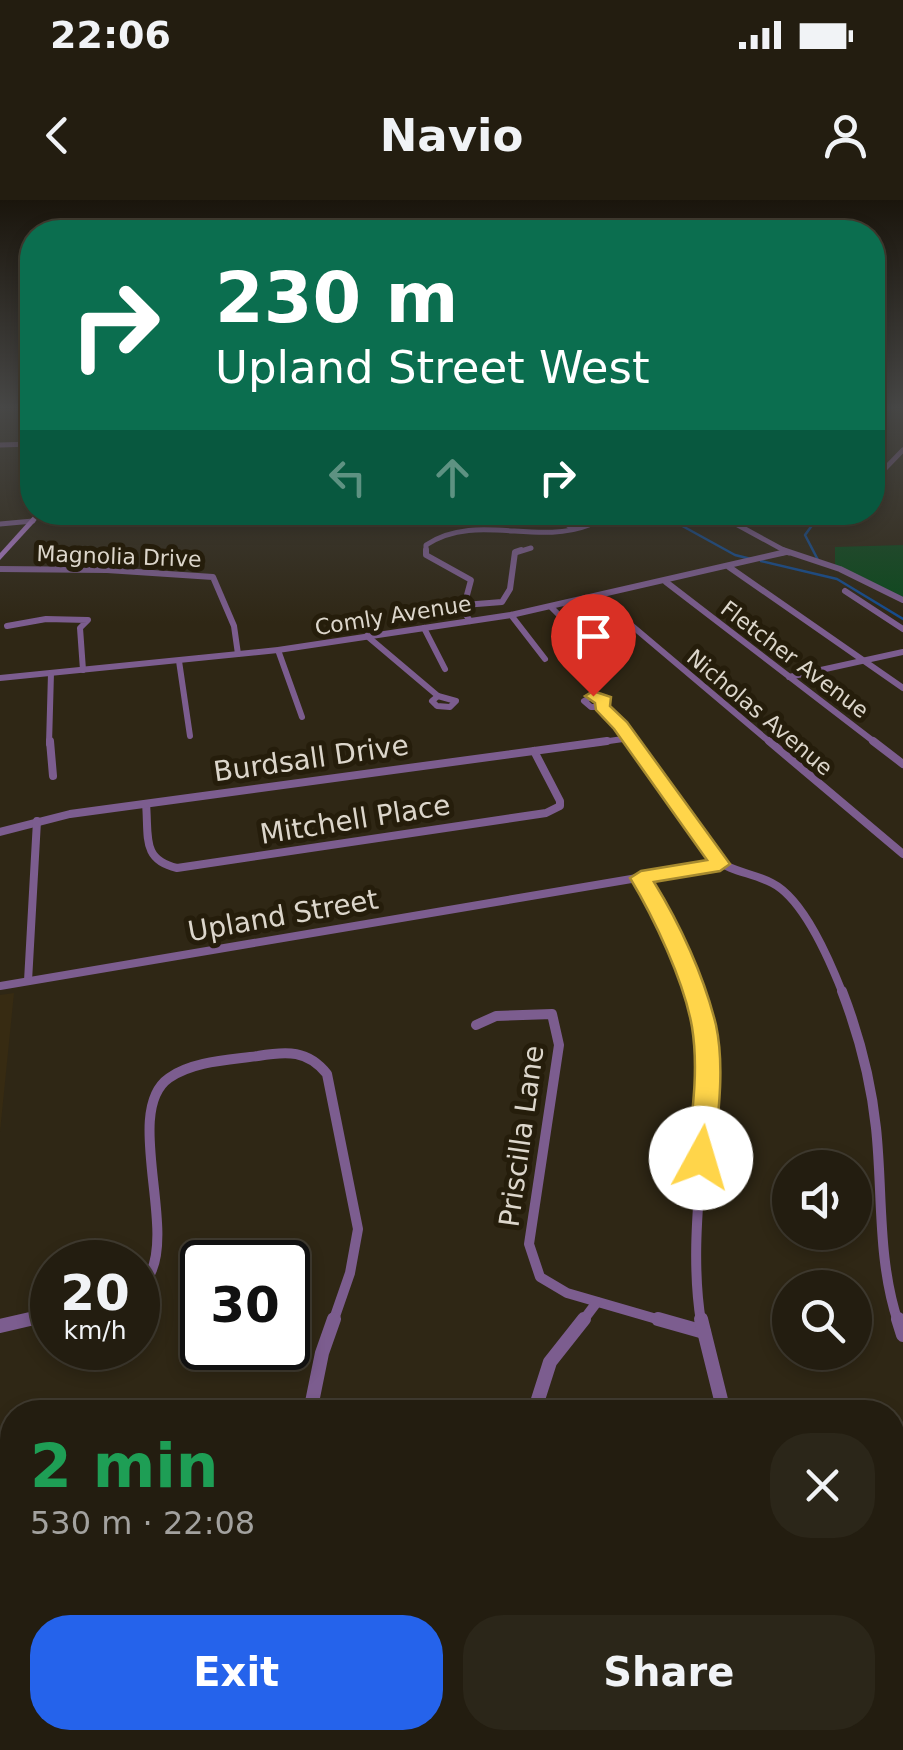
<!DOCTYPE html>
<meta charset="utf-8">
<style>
:root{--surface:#231d10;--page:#2b2619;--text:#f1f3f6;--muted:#a3a29f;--line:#403b30;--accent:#2563eb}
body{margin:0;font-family:"DejaVu Sans",sans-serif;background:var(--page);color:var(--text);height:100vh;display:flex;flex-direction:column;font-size:38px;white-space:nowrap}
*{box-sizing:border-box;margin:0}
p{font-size:32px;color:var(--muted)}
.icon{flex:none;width:55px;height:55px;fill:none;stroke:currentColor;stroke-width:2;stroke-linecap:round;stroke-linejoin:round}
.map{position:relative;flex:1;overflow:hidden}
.panel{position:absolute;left:0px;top:1200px;width:905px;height:350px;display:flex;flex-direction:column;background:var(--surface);border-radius:40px 40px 0 0;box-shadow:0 5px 15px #0003,0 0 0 2px var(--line)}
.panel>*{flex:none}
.banner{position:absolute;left:20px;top:20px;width:865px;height:305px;border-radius:40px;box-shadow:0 5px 15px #0003,0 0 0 2px var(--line);background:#0b6e4f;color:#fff;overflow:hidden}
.controls{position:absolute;left:772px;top:950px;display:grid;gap:20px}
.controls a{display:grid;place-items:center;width:100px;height:100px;border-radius:50%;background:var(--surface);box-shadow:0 5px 15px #0003,0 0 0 2px var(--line);font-size:50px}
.speed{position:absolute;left:30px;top:1040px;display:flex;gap:20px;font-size:50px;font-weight:700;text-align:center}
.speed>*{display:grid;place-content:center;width:130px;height:130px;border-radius:50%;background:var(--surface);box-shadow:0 5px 15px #0003,0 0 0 2px var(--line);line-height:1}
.speed small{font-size:25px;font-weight:400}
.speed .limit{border:5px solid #111;border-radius:15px;background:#fff;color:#111}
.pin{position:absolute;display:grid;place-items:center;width:85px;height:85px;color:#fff;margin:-102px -42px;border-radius:50% 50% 50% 0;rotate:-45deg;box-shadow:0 0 10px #0007}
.pin .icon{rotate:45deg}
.me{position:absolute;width:110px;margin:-55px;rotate:6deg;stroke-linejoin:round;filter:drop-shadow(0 0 8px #0008)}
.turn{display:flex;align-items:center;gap:35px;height:210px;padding:0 30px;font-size:45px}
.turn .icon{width:130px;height:130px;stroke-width:2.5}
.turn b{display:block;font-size:70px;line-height:85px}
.lanes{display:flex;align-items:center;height:95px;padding:0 30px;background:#0003;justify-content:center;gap:50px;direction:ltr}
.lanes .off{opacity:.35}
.round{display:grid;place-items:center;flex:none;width:105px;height:105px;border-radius:40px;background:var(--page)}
.summary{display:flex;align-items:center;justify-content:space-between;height:170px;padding:0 30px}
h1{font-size:60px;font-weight:800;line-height:75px;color:#1e9e55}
.cta{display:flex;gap:20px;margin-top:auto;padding:20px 30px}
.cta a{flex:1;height:115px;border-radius:40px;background:var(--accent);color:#fff;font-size:40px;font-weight:800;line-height:115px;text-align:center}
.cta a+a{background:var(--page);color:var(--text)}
.status{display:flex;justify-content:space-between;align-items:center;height:70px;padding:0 50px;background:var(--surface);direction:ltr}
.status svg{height:28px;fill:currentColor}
header{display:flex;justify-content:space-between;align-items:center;height:130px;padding:0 30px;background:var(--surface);font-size:45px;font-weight:800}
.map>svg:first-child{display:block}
</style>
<div class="status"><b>22:06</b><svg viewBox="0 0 49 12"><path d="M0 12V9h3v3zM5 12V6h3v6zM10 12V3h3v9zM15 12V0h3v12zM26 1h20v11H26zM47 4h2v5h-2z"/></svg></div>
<header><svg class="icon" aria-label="back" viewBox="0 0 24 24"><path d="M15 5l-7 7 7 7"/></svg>Navio<svg class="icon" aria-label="person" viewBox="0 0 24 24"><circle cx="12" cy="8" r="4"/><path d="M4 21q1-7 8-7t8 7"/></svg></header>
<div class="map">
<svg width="903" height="1550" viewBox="0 0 903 1550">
<rect width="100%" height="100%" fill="#2f2715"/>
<!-- built -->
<path fill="#372b12" d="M14,793L0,932V795Z"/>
<!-- green -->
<path fill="#0b491c" d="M903,345V397L835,366V347Z"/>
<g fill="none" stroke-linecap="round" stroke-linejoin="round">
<!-- stream -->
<g stroke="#144c90" stroke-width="2.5">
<path d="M872,221V216L895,206"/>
<path d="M657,312L735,355L751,359"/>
<path d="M807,312L813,324L805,335L818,360"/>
<path d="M761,361L837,379L903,419"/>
</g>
<!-- minor-far4 -->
<g stroke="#7c5d8f" stroke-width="5">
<path d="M0,245L32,244"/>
<path d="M872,282L903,250"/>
<path d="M296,312L317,321"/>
<path d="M383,312L387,317"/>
<path d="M714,312L789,353"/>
<path d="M836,315L846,320L834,322L825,318L838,312"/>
<path d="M0,324L33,321"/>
<path d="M426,353V345C475,312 536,346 589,325L571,321L566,324L572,328"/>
<path d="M515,353L531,348"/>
<path d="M782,353L786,352"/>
</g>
<!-- minor-far3 -->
<g stroke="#7c5d8f" stroke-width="6">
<path d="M426,350V355L471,380L463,410L470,421"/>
<path d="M783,350L840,369L903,400"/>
<path d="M729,367L903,488"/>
<path d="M0,369L107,370L213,377L234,426L238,454"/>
<path d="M666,382L877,544"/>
<path d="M845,391L903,429"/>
<path d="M599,398L772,544"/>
<path d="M464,405L502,402L510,389L515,352L521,350"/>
<path d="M552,408L584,440"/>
<path d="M511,415L545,459"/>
<path d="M7,426L46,419L88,420L80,428L83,470"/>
<path d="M424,428L445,469"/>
<path d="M367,436L438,496"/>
<path d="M584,440L594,444L583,445L580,442Z"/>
<path d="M278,450L302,517"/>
<path d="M179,461L190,536"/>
<path d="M789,477L903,452"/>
<path d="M0,478L278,450L511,415L786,352"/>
<path d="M438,496L456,501L450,507L437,506L432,501Z"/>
<path d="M593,496L605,501L601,507H591L584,501Z"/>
<path d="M601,507L633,544"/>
<path d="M49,544L51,473"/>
<path d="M588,544L630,538"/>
</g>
<!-- minor-far2 -->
<g stroke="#7c5d8f" stroke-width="8">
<path d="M50,541L53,576"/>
<path d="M632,541L714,659C732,672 753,673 772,683C804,699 830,761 843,794"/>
<path d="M769,541L903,654"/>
<path d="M873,541L903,564"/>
<path d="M146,604C149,636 141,660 177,668L546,613L560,606V601L534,551"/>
<path d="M0,632L70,614L607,541"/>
<path d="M641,678L677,742L695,794"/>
<path d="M28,781L37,621"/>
<path d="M0,786L720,664"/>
</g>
<!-- minor-far1 -->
<g stroke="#7c5d8f" stroke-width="10">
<path d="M695,791C723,901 683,1010 701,1122"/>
<path d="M842,791C859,835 871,881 876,928C883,993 877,1059 898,1122"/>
<path d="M476,825L496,816L552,814L559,845L529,1044L540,1077L567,1093L667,1122"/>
<path d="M138,1091C142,1085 149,1079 151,1072C174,1023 124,909 169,878C193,861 230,860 258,856C287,851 308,850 327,874L358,1029L350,1073L333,1122"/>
<path d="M19,1122L52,1114"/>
<path d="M582,1122L597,1102"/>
</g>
<!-- minor -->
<g stroke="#7c5d8f" stroke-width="14">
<path d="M658,1119L704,1132"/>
<path d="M701,1119L724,1212"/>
<path d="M898,1119L903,1135"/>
<path d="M0,1126L30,1119"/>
<path d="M310,1212L322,1153L334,1119"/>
<path d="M534,1212L550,1162L584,1119"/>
<path d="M595,1538L599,1550"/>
<path d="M866,1538L872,1550"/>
<path d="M204,1550L250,1538"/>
</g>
<!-- secondary -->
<path fill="#ac7ac9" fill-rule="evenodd" d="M37,312H44L0,360V353Z"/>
</g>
<!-- sky -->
<linearGradient id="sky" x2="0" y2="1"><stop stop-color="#1a150c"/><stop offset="0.49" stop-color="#474746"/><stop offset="1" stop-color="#474746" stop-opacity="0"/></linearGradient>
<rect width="903" height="423" fill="url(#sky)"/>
<!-- route -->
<path fill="#ffd54a" stroke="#a68a30" stroke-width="2.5" d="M593,491L611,497L610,506L627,522L730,664L720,671L654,682C680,724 704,776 716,825C725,867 718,915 714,958L710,966L701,969L691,966L687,958C692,915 699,870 692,827C684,781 654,718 630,678L641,671L707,660L614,529L596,510L595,503L585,496Z"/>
<g text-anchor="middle" stroke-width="10" stroke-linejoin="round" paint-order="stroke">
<!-- far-street labels -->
<g font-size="22" fill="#dcd6cb" stroke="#251d0b">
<text transform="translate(119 356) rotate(2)" y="8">Magnolia Drive</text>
<text transform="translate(393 415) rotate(-9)" y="8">Comly Avenue</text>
<text transform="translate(795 459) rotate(37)" y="8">Fletcher Avenue</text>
<text transform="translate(760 512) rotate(40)" y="8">Nicholas Avenue</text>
</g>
<!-- street labels -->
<g font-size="28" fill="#dcd6cb" stroke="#251d0b">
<text transform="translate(311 558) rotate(-8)" y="10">Burdsall Drive</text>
<text transform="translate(355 619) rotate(-9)" y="10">Mitchell Place</text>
<text transform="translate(283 715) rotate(-10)" y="10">Upland Street</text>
<text transform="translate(521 936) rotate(-82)" y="10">Priscilla Lane</text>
</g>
</g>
</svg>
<div class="controls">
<a><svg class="icon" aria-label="sound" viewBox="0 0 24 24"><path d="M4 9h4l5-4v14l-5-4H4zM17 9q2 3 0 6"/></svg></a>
<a><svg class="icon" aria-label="search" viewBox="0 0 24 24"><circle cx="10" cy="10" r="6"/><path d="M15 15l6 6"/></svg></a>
</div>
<div class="speed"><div>20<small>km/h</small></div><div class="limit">30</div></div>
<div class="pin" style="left:593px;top:496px;background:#d93025"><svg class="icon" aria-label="arrive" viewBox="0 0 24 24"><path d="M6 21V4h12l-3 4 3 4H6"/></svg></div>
<svg class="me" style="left:701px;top:958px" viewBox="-20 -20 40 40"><circle r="19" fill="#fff"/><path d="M0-13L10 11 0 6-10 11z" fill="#ffd54a"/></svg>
<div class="banner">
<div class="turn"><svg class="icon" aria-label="right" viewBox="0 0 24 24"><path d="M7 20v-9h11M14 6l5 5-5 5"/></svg><div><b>230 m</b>Upland Street West</div></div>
<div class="lanes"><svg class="icon off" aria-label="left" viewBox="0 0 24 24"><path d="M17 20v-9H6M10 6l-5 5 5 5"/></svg><svg class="icon off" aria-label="ahead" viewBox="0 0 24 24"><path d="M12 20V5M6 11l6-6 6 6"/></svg><svg class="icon" aria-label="right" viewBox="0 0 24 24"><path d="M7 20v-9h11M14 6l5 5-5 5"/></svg></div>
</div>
<section class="panel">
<div class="summary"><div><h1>2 min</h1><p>530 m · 22:08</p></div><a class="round"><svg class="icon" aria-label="close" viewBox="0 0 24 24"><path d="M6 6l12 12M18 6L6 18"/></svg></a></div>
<div class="cta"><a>Exit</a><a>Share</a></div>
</section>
</div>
